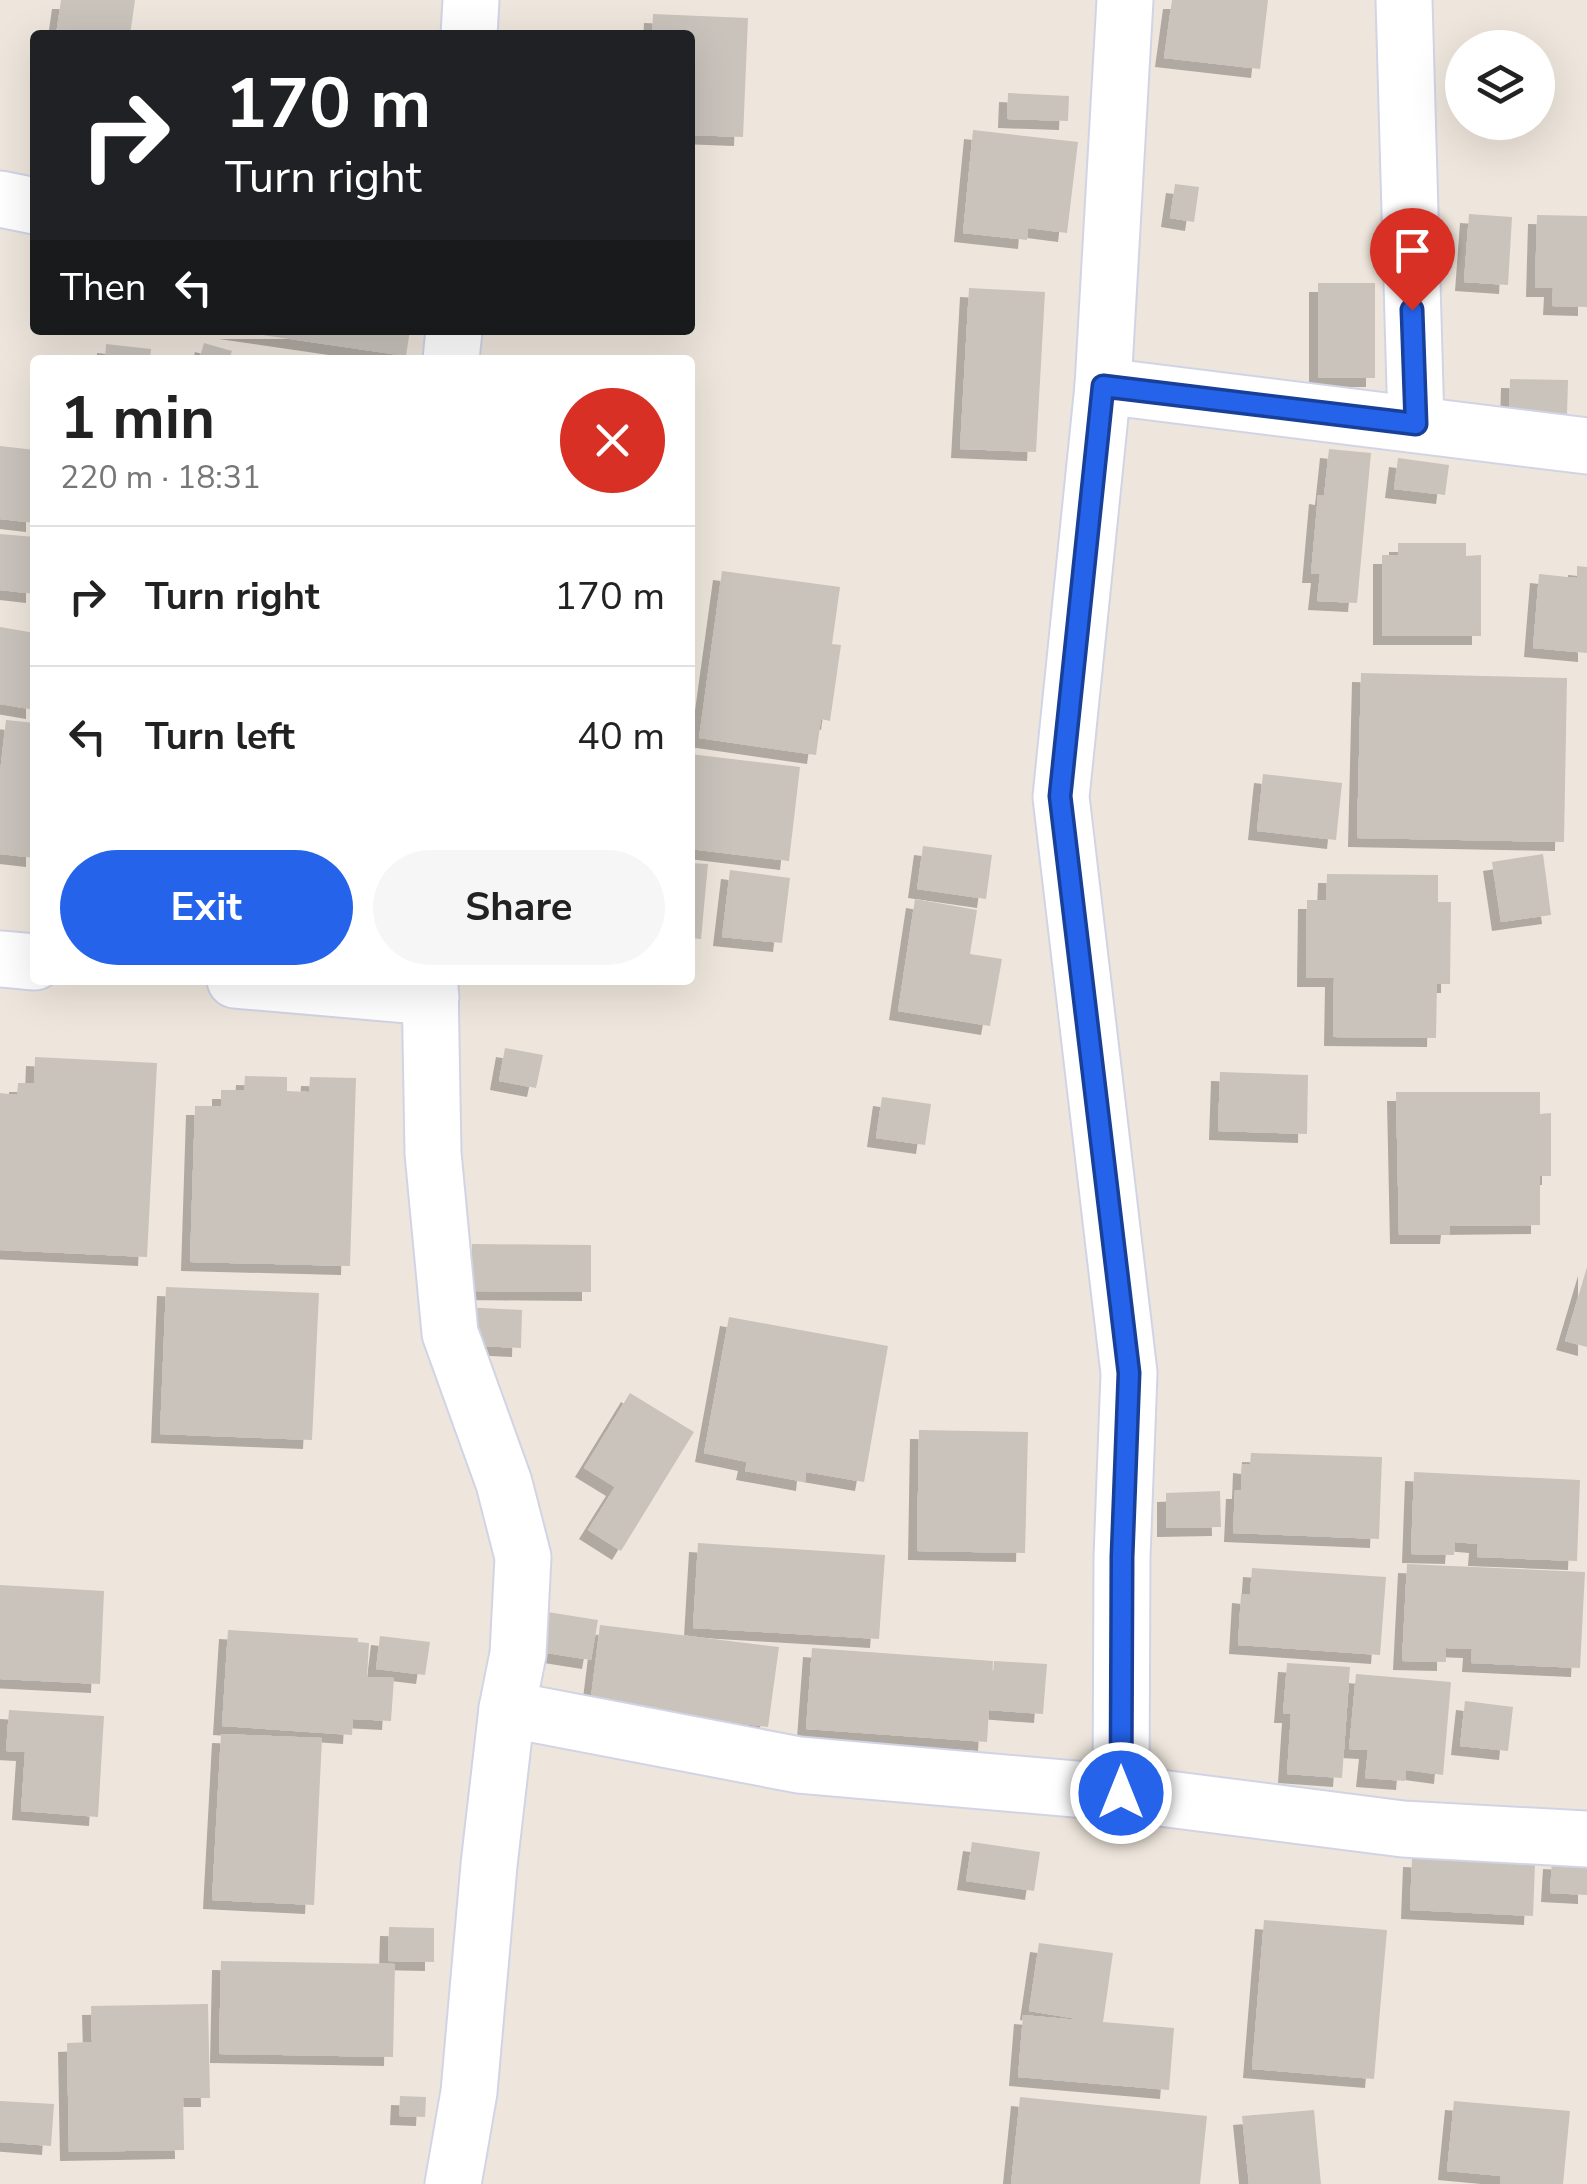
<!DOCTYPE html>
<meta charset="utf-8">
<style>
:root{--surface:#fff;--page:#f6f6f6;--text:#222;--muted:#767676;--line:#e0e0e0;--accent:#2563eb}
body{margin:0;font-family:"Nunito Sans",sans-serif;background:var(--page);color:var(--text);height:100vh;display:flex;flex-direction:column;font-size:38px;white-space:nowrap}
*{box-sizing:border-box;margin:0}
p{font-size:32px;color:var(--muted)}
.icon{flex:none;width:55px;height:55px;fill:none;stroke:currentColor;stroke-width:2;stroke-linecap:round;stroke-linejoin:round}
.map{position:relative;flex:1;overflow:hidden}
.sheet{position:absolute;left:30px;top:355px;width:665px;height:630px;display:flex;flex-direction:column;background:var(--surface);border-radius:10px;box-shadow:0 10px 40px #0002}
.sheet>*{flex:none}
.guide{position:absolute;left:30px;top:30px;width:665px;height:305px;border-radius:10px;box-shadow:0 10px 40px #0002;background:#202124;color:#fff;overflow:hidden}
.buttons{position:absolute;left:1445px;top:30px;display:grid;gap:20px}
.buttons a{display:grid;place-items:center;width:110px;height:110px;border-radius:50%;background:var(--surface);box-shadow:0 10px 40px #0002;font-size:50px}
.pin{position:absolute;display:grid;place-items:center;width:85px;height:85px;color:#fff;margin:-102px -42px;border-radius:50% 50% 50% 0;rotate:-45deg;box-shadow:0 0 10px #0007}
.pin .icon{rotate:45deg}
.me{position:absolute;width:110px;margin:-55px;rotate:0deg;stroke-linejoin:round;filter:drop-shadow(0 0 8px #0008)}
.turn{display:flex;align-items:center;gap:35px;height:210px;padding:0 30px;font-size:45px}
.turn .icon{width:130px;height:130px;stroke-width:2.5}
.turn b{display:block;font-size:70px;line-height:85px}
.then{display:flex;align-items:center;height:95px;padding:0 30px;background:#0003;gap:20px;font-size:38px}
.round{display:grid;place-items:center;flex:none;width:105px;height:105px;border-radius:52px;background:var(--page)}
.summary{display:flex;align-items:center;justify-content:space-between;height:170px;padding:0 30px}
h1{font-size:60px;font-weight:700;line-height:75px}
.button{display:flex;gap:20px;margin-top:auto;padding:20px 30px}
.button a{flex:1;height:115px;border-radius:60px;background:var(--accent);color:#fff;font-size:40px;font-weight:700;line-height:115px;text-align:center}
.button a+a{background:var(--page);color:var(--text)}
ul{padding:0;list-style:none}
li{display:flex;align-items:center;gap:30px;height:140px;padding:0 30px;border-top:2px solid var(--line)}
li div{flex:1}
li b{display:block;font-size:38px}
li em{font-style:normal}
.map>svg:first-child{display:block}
</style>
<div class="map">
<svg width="1587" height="2184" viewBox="0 0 1587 2184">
<defs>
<filter id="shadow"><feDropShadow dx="-9" dy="9" stdDeviation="0" flood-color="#0004"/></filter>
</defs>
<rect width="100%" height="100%" fill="#eee6dc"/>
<!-- building -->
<g fill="#c9c3bc" filter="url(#shadow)">
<path d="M61,0H135L130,35H56Z"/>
<path d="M1172,0H1268L1260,69L1164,58Z"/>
<path d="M653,14L748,18L743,137L690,135V35H652Z"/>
<path d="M1008,93L1069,96L1068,121L1007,119Z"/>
<path d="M973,130L1078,142L1067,233L1028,228L1027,240L963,233Z"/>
<path d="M1175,184L1199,187L1194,222L1170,218Z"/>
<path d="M1469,214L1512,217L1508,285L1464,282Z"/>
<path d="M1537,215L1587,216V307L1552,306L1553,288H1535Z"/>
<rect x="1318" y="283" width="57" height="95"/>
<path d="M969,288L1045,292L1036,452L960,449Z"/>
<path d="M228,330H410L406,356Z"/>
<path d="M204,343L232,351L229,360H199Z"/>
<path d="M106,344L151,349L150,360H105Z"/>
<path d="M1510,379L1568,380L1567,416L1509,415Z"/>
<path d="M0,446L35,450V523L0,519Z"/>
<path d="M1329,449L1371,453L1357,603L1317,601L1320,574H1311L1318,495L1324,496Z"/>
<path d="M1398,458L1449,465L1445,495L1394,489Z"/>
<path d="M0,534L35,537V594L0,590Z"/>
<path d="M1398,543H1466V556L1481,555V636H1382V555H1398Z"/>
<path d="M1577,566L1587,567V653L1533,648L1539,574L1577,578Z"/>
<path d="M722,571L840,587L832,644L841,645L830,721L821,719L816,755L699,738Z"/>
<path d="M0,627L35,633V710L0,704Z"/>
<path d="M1361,673L1567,678L1564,842L1357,838Z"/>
<path d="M6,720L35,723V858L0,854V773Z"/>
<path d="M690,754L800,767L789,861L690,849Z"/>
<path d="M1263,774L1342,783L1336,840L1257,831Z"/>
<path d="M923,846L992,855L986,899L917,889Z"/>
<path d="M1543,854L1551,915L1501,922L1492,862Z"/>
<path d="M690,863L708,864L701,939L690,938Z"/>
<path d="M730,870L790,878L782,943L722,937Z"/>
<path d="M1327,874L1438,875V902H1451L1450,984H1437L1436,1038L1333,1037L1334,978H1306L1307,900H1326Z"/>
<path d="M915,899L977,910L970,954L1002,959L990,1026L898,1011Z"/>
<path d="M505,1048L543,1055L536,1088L499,1081Z"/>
<path d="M35,1057L157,1063L147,1257L0,1250V1093L17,1095L18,1083H34Z"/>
<path d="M1220,1072L1308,1075L1307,1134L1218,1131Z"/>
<path d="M245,1076L287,1077V1091L309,1092L310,1077L356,1078L350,1266L190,1262L195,1106H221V1090H244Z"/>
<path d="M1396,1092H1540V1114L1551,1113V1176H1540V1225L1450,1226L1449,1235H1399Z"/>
<path d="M882,1097L931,1104L925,1145L876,1138Z"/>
<path d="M472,1244L591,1245V1292L471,1291Z"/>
<path d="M1587,1267V1347L1565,1341Z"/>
<path d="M166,1287L319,1293L312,1440L160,1434Z"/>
<path d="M462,1307L522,1310L521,1348L460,1345Z"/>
<path d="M729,1317L888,1346L864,1482L806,1472L805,1482L745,1471L747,1462L704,1453Z"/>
<path d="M630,1393L694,1432L621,1551L588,1530L615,1487L584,1468Z"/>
<path d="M919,1430L1028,1432L1025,1553L917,1551Z"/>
<path d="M1251,1453L1382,1457L1379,1539L1233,1533L1235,1490H1241L1242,1464L1250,1465Z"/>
<path d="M1414,1472L1580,1480L1577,1561L1477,1557L1478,1544L1455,1542L1454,1555L1411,1554Z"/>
<path d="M1220,1491L1221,1527L1166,1528V1493Z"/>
<path d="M698,1543L885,1555L879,1639L693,1628Z"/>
<path d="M1407,1564L1585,1572L1580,1668L1471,1663L1472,1649L1446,1648V1662L1402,1661Z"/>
<path d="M1252,1568L1386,1577L1380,1655L1238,1645L1241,1594L1250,1595Z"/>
<path d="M0,1585L104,1591L100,1684L0,1679Z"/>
<path d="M541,1611L598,1620L591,1660L534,1651Z"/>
<path d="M600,1625L779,1647L768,1727L590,1705Z"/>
<path d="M228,1630L358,1638V1642L369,1643L367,1677L394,1678L391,1721L353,1719L352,1735L222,1726Z"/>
<path d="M380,1636L430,1642L425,1675L376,1669Z"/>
<path d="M812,1648L993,1661L991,1699L994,1661L1047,1664L1043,1714L989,1710L987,1742L806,1729Z"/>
<path d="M1287,1663L1350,1667L1342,1778L1287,1774L1291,1714H1283Z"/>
<path d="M1356,1674L1451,1682L1443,1775L1406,1770L1405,1781L1365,1778L1368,1750L1349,1749Z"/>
<path d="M1465,1701L1513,1707L1508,1751L1460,1746Z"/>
<path d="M9,1710L104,1716L98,1817L21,1811L25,1752L6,1751Z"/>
<path d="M221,1734L322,1738L314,1905L212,1900Z"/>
<path d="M972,1842L1040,1852L1034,1891L966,1881Z"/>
<path d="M1412,1858L1535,1864L1533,1916L1410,1910Z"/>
<path d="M1552,1860L1587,1862V1895L1550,1893Z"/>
<path d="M1264,1920L1387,1930L1374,2079L1252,2069Z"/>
<path d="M389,1927L434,1928V1962L388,1961Z"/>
<path d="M1039,1943L1113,1953L1103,2022L1174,2028L1169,2090L1018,2077L1023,2015L1090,2021L1029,2011Z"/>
<path d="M221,1961L395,1964L393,2057L219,2054Z"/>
<path d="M208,2004L210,2098H183L184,2150L69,2152L67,2043L92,2042L91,2006Z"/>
<path d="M400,2096L426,2097L425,2117L399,2116Z"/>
<path d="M1020,2097L1207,2116L1200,2184H1011Z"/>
<path d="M0,2101L54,2104L51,2146L0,2142Z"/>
<path d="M1454,2101L1570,2111L1563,2184H1500L1501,2176L1447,2171Z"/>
<path d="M1314,2110L1321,2184H1249L1242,2116Z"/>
</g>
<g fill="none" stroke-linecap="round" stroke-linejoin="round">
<defs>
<g id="street">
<path d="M1404,0L1416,424"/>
<path d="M469,35L471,0"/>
<path d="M0,199L35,206"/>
<path d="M451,360L454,330"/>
<path d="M1103,386L1587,446"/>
<path d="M0,959L35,962"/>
<path d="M235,980L431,997"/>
<path d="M430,980L433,1153L450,1333L504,1483L523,1557L518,1654L507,1709L489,1865L469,2092L453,2184"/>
<path d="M507,1709L799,1765L1121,1793L1403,1829L1587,1839"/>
<path d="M1121,1793L1122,1557L1129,1373L1061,797L1103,386L1125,0"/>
</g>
</defs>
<!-- street casing -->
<use href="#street" stroke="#d1d4e5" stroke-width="59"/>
<!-- street -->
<use href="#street" stroke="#fff" stroke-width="55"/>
</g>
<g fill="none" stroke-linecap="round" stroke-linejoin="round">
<defs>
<path id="route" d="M1121,1793L1122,1557L1129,1373L1060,796L1103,386L1416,424L1412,310"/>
</defs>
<!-- route casing -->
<use href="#route" stroke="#184099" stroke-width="25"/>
<!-- route -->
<use href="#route" stroke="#2563eb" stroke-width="18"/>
</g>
</svg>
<div class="buttons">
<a><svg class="icon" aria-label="layers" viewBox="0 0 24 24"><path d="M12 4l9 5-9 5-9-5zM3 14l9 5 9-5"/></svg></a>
</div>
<div class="pin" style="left:1412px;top:310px;background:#d93025"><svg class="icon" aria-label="arrive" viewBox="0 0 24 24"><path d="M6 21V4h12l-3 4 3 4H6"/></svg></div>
<svg class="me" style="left:1121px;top:1793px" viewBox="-20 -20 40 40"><circle r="17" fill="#2563eb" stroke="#fff" stroke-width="3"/><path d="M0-11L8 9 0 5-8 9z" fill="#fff"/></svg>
<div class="guide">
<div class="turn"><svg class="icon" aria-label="right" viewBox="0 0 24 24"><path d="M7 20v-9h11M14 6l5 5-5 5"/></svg><div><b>170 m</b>Turn right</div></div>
<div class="then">Then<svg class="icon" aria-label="left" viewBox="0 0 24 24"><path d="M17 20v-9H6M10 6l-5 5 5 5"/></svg></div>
</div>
<section class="sheet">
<div class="summary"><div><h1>1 min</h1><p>220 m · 18:31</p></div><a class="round" style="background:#d93025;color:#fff"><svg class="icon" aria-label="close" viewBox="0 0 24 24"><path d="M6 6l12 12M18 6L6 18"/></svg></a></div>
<ul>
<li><svg class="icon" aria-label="right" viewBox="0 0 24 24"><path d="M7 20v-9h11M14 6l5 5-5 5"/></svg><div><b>Turn right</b></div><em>170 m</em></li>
<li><svg class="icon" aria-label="left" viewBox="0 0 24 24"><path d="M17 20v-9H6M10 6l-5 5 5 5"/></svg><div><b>Turn left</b></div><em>40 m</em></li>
</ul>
<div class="button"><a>Exit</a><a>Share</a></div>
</section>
</div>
